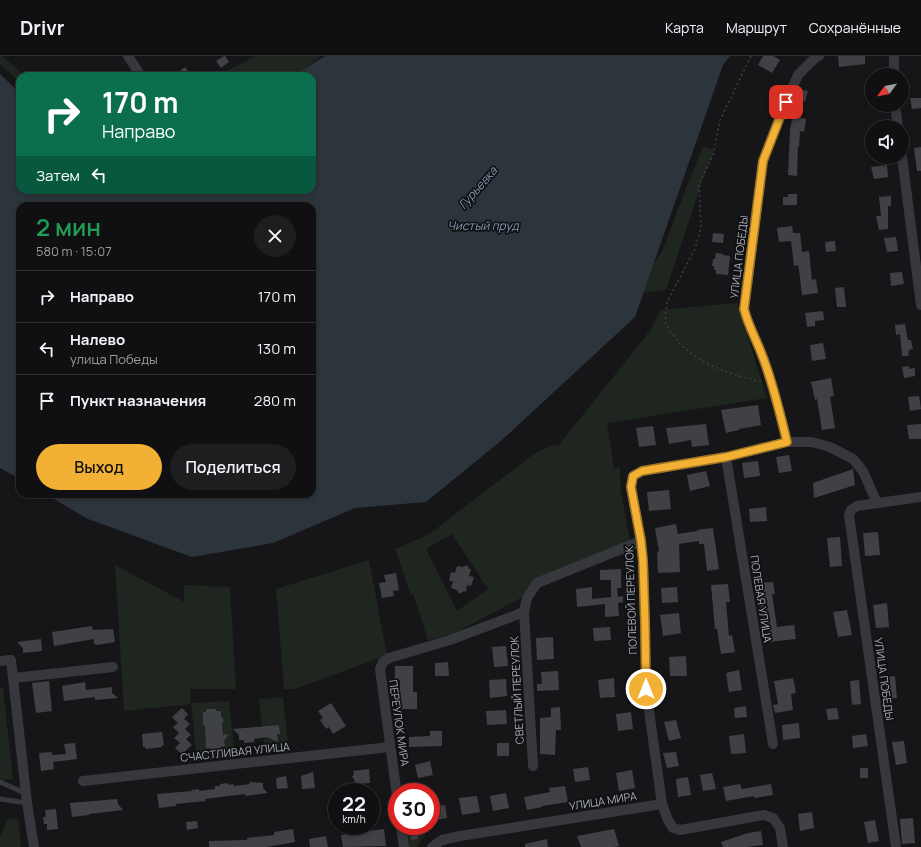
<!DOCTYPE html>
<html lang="ru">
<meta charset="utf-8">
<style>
:root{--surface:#101012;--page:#1e1e20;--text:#f1f3f6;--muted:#9c9d9f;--line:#303032;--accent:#f2b134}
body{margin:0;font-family:Manrope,sans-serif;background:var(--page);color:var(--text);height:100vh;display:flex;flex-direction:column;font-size:15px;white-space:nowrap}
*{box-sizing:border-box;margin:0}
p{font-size:13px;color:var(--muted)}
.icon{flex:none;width:22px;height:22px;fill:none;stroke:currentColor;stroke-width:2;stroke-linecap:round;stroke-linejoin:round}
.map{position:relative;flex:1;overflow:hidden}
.side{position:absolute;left:16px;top:146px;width:300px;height:296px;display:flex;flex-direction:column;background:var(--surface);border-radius:12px;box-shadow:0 2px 6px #0003,0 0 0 1px var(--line)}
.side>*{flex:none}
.guide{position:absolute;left:16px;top:16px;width:300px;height:122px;border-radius:12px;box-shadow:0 2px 6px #0003,0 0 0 1px var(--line);background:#0b6e4f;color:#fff;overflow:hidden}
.needle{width:26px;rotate:237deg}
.buttons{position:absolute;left:865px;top:12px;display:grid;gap:8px}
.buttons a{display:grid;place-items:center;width:44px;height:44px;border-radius:50%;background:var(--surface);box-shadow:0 2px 6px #0003,0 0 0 1px var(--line);font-size:20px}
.speed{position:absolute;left:328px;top:727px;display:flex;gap:8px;font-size:20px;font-weight:700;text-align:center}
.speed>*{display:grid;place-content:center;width:52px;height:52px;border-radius:50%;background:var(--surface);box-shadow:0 2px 6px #0003,0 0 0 1px var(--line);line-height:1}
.speed small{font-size:10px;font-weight:400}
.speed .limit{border:6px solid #d22;background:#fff;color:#111}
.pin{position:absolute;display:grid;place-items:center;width:34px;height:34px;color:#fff;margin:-17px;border-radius:8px;box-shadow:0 2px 6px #0006}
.me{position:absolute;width:44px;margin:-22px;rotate:0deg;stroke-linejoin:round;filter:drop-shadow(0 0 3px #0008)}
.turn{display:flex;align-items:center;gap:14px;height:84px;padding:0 20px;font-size:18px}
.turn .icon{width:52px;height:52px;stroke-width:2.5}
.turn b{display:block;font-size:28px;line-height:34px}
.then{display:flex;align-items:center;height:38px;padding:0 20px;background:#0003;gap:8px;font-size:15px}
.round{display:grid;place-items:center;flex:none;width:42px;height:42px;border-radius:21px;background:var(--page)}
.head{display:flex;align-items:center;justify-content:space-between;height:68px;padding:0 20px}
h1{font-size:24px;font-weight:600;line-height:30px;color:#1e9e55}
.primary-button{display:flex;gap:8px;margin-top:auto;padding:8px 20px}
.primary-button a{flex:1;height:46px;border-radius:24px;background:var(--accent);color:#111;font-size:16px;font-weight:600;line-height:46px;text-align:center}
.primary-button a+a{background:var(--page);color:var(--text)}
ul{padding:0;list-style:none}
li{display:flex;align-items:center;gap:12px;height:52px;padding:0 20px;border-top:1px solid var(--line)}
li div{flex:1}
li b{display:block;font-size:15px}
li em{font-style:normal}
header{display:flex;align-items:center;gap:24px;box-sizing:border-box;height:56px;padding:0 20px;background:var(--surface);border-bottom:1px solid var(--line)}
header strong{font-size:19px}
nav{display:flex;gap:22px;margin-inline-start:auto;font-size:14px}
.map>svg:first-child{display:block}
</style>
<header>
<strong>Drivr</strong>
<nav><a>Карта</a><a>Маршрут</a><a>Сохранённые</a></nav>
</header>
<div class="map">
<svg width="921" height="791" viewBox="0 0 921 791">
<rect width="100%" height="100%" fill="#161618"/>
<!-- green -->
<g fill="#1e261f" fill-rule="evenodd">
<path d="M0,0H2L25,20H20V26L0,8Z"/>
<path d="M256,0H321L295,20H217Z"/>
<path d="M703,91L714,94L700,132L666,234L635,237L638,229L662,196L688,127Z"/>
<path d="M737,247L767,342L607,367L614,412L620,411L621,437L630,484L453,578L428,584L413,538L411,539L395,493L428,479L535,397L555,388L558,390L652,272L660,254ZM452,478L488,533L457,555L426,493Z"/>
<path d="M369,504L387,599L295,633H284L276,533Z"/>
<path d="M115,509L184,546V529L230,531L236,633H190L191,647L229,645L235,701L197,705L191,648L124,655Z"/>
<path d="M0,632H3L13,723L2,724L0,722Z"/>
<path d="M283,641L289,695L265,697L259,643Z"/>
<path d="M18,762L21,791H0V780L7,764Z"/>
<path d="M403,770H423L425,779L417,791H406Z"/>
</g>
<!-- water -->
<path fill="#2c353c" d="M325,0H730L723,9L635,261L502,384L426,446L355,452L273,487L192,501L88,463L45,438H312V150H20V423L0,412V18L20,37V134H312V20H293Z"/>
<!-- building -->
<g fill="#404145">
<path d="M224,0H225L229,6L221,12L216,5Z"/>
<path d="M763,0H773L780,4L772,17L758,9Z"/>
<path d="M838,0H865V8L839,11Z"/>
<path d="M185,11L191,20H173Z"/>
<path d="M799,33L808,35L805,46L796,44Z"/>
<path d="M910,42H921V52L912,53Z"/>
<path d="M793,60L806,63L804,76L800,75L799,91H798L797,120L788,119L790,73Z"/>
<path d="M921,91V115H917L914,92Z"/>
<path d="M887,109L888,121L874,123L871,111Z"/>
<path d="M788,138H797V149H783V141H788Z"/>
<path d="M891,140V150H888V173L879,174L876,160H881L879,141Z"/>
<path d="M792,170L793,177H800L802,196L809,195L812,224L816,223L818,237L802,239L799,214L798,209L794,210L791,185L779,186L777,172Z"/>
<path d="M713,177L724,178L723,187L712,186Z"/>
<path d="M896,181L898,195L887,196L884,182Z"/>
<path d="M835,185L836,195L826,196L825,186Z"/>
<path d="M716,197L723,198V199L730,200L728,219L716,218V214H714V210H712L713,203H715Z"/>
<path d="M902,216L904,228L891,230L890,217Z"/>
<path d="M844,231L846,251H837L835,232Z"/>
<path d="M823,255L824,264L815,265V270L807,271L805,257Z"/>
<path d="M905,268L908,284H911L913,293L909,294L908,300H902L900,278L896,279L895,269Z"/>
<path d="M823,287L826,303L812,305L810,289Z"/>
<path d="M909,310V313L915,312V320L904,322L902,311Z"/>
<path d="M831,322L834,340L830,341L835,372L822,374L817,343L815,344L811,326Z"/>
<path d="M919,340L921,353L910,355L908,341Z"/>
<path d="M758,349L761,369L739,373V374L726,377L721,354Z"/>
<path d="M706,368L709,389L692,391L691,384L669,388L666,372Z"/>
<path d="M921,368V383H909L907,369Z"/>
<path d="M653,370L656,389L639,391L636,372Z"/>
<path d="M789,399L792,415L779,417L776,401Z"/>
<path d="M758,405L760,420L744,422L742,407Z"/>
<path d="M853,413L855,429L814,442L813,427Z"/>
<path d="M706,415L710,430L690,435L687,419Z"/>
<path d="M669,434L671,453L649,455L647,436Z"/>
<path d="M766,451L767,465L750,466L749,453Z"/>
<path d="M676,468L678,478L697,475V474L713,472L719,513L707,515L704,488H699V485L679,488L680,516L658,517L657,496L659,495L655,472Z"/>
<path d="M878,476L880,499L865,500L863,477Z"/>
<path d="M840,481L842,510L830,511L827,482Z"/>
<path d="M467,509L469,513H471L469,520L474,521L471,530L467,529L466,536L464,535L459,538L457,534L451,532L453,525H449L451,516L455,517L457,510L463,511Z"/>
<path d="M621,513V532H617L618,541L623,540V546L618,547L619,560L605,561V548L577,551L576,533L592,531V543L611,541V524H600V514Z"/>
<path d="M396,517L399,534L393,535L394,540L382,542L379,527L386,526L384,519Z"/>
<path d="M773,526L775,538H772L777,571L794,569L796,583L768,586L767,578H770L768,561L762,562L758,527Z"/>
<path d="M728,528L730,546H726L729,580L732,579L735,596L721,598L717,573H715L711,529Z"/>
<path d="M677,531L678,546L662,547L661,532Z"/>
<path d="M887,547L889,571L876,572L873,549Z"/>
<path d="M847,554L852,579L838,581L833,556Z"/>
<path d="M679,557L681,577L663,580L660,559Z"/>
<path d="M92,570L93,574L113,573L115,586L97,589L94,588V583L54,590L52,576Z"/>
<path d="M610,571L611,584L594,585L593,572Z"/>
<path d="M553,581L554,603L537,604L536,582Z"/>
<path d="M41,583L42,595L23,597V592L17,586Z"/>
<path d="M506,590L508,610L494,611L492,591Z"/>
<path d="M686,600L687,620H670L669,601Z"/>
<path d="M448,606L449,620H435V607Z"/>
<path d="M395,610H413V636H417V653H400V624L395,625Z"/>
<path d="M739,614L742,634L729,636L726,617Z"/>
<path d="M558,615L559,634L537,635V628H542L541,616Z"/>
<path d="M895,620L897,642L887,643L885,621Z"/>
<path d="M614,622L615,641L600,642L598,624Z"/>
<path d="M793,622L796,637L791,638L793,654L775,657L773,649L778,648L774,625Z"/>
<path d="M506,623L507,640L490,642L489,624Z"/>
<path d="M859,624L861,648L852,649L850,625Z"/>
<path d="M49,625L52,655L36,657L32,627Z"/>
<path d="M85,626L86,634L112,631V637L118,642L95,644V641L64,645L62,630Z"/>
<path d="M331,647L346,670L333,678L329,671L326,673L320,664L323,662L318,655Z"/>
<path d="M746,650L747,661L735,662L734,652Z"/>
<path d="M560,651L561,674H556L555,699L540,698V662L551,661V652Z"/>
<path d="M182,652L188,658L184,663L190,668L185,673L191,679L186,683L192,689L182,698L175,692L180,687L174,682L179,677L173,671L178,667L172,661Z"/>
<path d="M837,652L839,663L828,664L826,653Z"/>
<path d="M206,653H216V655H221V661L224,664L222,667L223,679L229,678L224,685L225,690L220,691L221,694L211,695L210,692H206L205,670L203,668V656H206Z"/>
<path d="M506,654L507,668L487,669L486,655Z"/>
<path d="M631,656L633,673L618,675L616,658Z"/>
<path d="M676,664L681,682L669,685L664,666Z"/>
<path d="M799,667L800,682L783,684L782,669Z"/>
<path d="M279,669L280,678H277L278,686L267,681L254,683V686L244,687V684H239V679L233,673Z"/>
<path d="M430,675H442V690L409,691V681L430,680Z"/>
<path d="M162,676L164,689H162V691L146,693L145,691H143L142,678Z"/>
<path d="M744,678L746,697L731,698L729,680Z"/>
<path d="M866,678L868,690L853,692L852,680Z"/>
<path d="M904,685L907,707L896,709L892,686Z"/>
<path d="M75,687L77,703L53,706L54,713L41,715L39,697L52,696V699L66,698L64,688Z"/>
<rect x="497" y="687" width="12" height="13"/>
<path d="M676,696L679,710L667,712L663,697Z"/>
<path d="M430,705L433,719L418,722L415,709Z"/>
<path d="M588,711L590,724L575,726L573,713Z"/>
<rect x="860" y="712" width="8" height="10"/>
<path d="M369,713L370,727L355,728L354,723L352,721L354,718L353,715Z"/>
<path d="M632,714L635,732L619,735L616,717Z"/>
<path d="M313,716L315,732L302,733L301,720Z"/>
<path d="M712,717L716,733L703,735L700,719Z"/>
<path d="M286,720L288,732L277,733L276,722Z"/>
<path d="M688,721L691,739L678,741L676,723Z"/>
<path d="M249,726L263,727V732L268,737L245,740V738L205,743L206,745L176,748V750L159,752L157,738L192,735L191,734L199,733V735L215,733V730H220V728L228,727V729L233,728L234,730L250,728Z"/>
<path d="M740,728L742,733L771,728L773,739L754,742V740L726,745L723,731Z"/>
<path d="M565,730L568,746L542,750V751L527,754L524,741L550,736L549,732Z"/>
<path d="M506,737L509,752L493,755L490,740Z"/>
<path d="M477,740L480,756L462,759L459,742Z"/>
<path d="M117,743L118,748L123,754L89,758V759L72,761L70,747Z"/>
<path d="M445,749L447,762L431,765V751Z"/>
<path d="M56,753L58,773L47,774V768H44L43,761H46L45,754Z"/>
<path d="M812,756L814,772L800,775L798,758Z"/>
<path d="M913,762L915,787L902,788L900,763Z"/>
<path d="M875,764L879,785L868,787L864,766Z"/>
<path d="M197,765L198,772L187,774L186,766Z"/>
<path d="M417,771L418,783L411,784L410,772Z"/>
<path d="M293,773L295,786L266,791H209V785L247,784V782L274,779V776Z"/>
<path d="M384,773L386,790L343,791L341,779Z"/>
<path d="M614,773L619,790L614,791H581L577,780Z"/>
<path d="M761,775L763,789L746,791H723L721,786L748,777Z"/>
<path d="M326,780L328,791H310L309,783Z"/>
<path d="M547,783L548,791H525V788Z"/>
</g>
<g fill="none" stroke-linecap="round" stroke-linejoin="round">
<!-- path -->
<path stroke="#3d3f44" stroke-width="1.5" stroke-dasharray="2 3" stroke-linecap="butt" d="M751,0L720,64L713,99L699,128L701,172L695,193L667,246L665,266C668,271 671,277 675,282C696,308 731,319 763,326"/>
<!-- lane -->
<g stroke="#37383d" stroke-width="5">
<path d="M0,726L25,737"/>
<path d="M0,743L27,747"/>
</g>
<!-- street -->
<g stroke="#37383d" stroke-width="10">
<path d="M128,0L141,20"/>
<path d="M819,0L815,2L798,19L780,60L763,105L744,253C748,269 756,283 762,299C773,327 780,357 787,386H812L830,391L853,403L863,415L877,447"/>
<path d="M894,0V19"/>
<path d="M895,49L898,71"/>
<path d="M902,101L921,249"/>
<path d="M726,401L773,688"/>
<path d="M0,605L11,604L27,747L34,791"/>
<path d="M14,622L113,611"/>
<path d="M533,710L524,556L527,542L537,527L641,485"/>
<path d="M83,725L390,691"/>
<path d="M397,740L380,613L383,606L389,602L450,584L524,556"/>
<path d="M401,770L404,791"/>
<path d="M432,791L442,784L460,780L662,748"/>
<path d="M783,791L780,772L773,762L764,759L680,774L673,772L668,764L662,748L646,633L645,567L643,505L641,485L631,431L633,420L642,415L726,401L787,386"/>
<path d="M896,791L849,459L851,454L857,450L921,441"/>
</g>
</g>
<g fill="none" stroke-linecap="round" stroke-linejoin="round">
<defs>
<path id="route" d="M646,633L645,567L643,505L641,485L631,431L633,420L642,415L726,401L787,386C780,357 773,327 762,299C756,283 748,269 744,253L763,105L786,46"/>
</defs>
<!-- route casing -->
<use href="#route" stroke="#9d7322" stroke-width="10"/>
<!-- route -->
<use href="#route" stroke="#f2b134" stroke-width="7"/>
</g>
<g text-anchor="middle" stroke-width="3.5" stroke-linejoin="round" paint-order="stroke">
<!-- street labels -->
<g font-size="11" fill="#a8adb8" stroke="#111113">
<text transform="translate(739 201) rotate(-83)" y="4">УЛИЦА ПОБЕДЫ</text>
<text transform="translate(761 543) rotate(81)" y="4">ПОЛЕВАЯ УЛИЦА</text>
<text transform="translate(631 544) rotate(-92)" y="4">ПОЛЕВОЙ ПЕРЕУЛОК</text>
<text transform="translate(884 623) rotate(82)" y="4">УЛИЦА ПОБЕДЫ</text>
<text transform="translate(517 634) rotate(-93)" y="4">СВЕТЛЫЙ ПЕРЕУЛОК</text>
<text transform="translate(399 667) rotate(82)" y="4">ПЕРЕУЛОК МИРА</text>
<text transform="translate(235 696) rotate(-6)" y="4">СЧАСТЛИВАЯ УЛИЦА</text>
<text transform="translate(603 745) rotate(-9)" y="4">УЛИЦА МИРА</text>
</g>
<!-- water labels -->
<g font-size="12" font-style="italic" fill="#7f9bb3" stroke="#111113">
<text transform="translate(478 132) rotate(-49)" y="4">Гурьевка</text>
<text x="483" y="174">Чистый пруд</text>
</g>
</g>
</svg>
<div class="buttons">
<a><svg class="needle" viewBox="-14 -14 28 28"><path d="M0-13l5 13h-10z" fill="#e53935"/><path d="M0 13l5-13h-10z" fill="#9c9d9f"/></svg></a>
<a><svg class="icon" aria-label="sound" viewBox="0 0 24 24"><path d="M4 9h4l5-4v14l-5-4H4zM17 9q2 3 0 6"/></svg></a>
</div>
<div class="speed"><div>22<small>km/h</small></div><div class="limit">30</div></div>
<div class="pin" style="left:786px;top:46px;background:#d93025"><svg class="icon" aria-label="arrive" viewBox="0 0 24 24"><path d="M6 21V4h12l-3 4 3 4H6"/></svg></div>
<svg class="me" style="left:646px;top:633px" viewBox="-20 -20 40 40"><circle r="17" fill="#f2b134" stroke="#fff" stroke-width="3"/><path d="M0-11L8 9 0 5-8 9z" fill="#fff"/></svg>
<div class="guide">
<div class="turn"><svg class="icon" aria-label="right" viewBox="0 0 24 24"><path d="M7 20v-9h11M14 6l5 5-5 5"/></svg><div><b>170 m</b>Направо</div></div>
<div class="then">Затем<svg class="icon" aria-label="left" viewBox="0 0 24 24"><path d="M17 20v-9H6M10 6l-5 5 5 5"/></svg></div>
</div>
<section class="side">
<div class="head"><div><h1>2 мин</h1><p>580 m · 15:07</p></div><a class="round"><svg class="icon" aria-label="close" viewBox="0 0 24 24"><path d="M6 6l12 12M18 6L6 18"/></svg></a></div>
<ul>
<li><svg class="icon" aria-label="right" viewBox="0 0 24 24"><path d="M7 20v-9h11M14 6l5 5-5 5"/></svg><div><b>Направо</b></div><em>170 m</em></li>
<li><svg class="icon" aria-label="left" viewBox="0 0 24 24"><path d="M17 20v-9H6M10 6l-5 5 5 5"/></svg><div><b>Налево</b><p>улица Победы</p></div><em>130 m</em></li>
<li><svg class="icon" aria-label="arrive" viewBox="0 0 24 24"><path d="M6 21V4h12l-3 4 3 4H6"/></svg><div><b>Пункт назначения</b></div><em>280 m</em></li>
</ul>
<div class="primary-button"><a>Выход</a><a>Поделиться</a></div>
</section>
</div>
